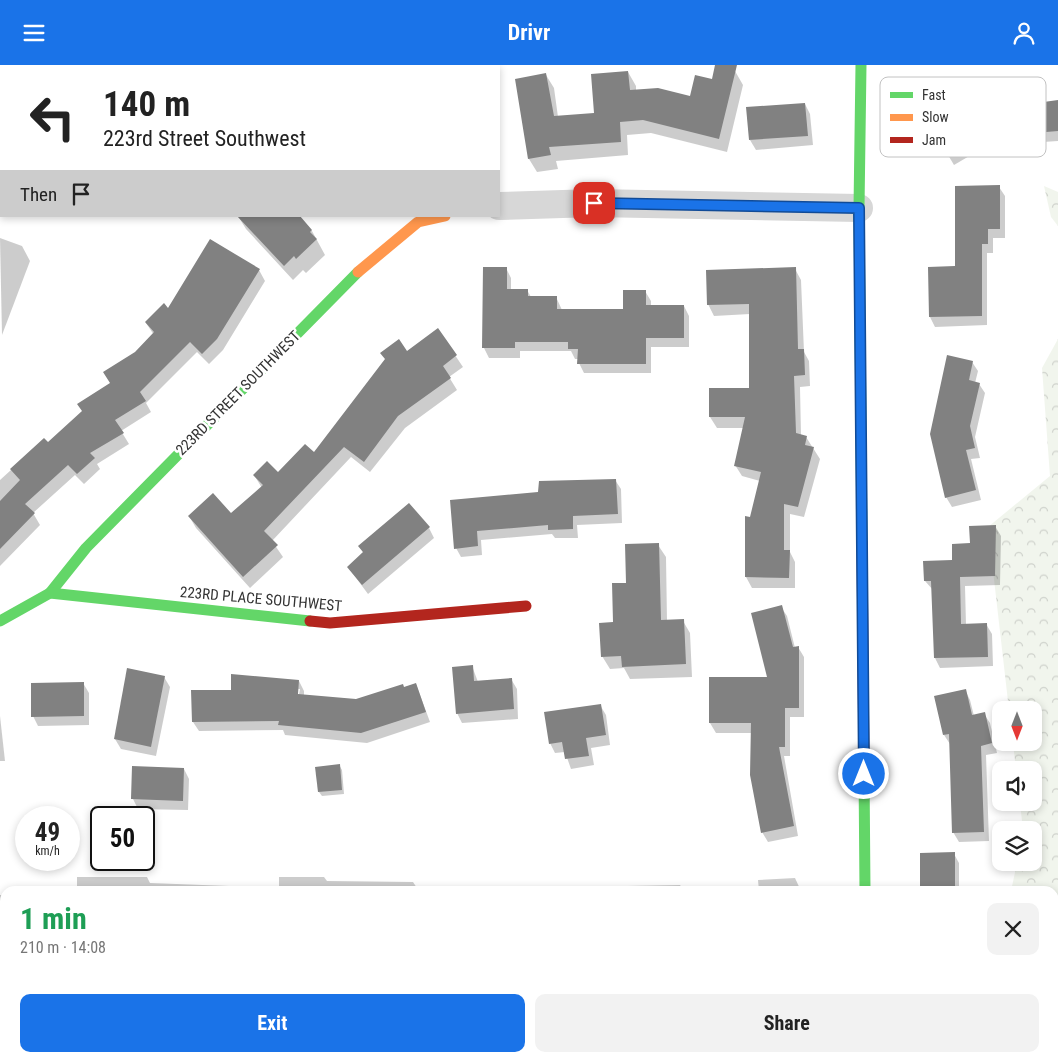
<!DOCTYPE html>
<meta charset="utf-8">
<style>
:root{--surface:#fff;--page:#f2f2f2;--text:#222;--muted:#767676;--accent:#1a73e8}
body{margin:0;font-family:"Roboto Condensed",sans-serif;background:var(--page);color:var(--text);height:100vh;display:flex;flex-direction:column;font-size:19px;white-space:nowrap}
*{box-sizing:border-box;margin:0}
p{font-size:16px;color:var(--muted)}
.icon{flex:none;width:28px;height:28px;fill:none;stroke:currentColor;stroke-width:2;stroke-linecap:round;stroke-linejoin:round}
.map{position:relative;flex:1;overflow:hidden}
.sheet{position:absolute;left:0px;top:821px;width:1059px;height:176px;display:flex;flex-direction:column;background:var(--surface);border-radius:15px 15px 0 0;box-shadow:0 2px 8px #0003}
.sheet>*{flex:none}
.hud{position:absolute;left:0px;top:0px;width:500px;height:152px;box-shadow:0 2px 8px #0003;background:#fff;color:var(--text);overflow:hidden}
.needle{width:32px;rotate:180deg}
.controls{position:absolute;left:992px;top:636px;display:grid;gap:10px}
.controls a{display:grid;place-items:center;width:50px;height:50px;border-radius:10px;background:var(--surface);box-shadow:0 2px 8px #0003;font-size:25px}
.speed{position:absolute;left:15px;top:741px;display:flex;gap:10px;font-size:25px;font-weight:700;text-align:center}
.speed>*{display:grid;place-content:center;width:65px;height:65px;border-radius:50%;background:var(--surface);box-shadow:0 2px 8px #0003;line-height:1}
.speed small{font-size:12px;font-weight:400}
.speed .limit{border:2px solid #111;border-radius:8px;background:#fff;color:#111}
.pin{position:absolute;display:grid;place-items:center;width:42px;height:42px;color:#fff;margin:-21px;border-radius:10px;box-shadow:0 2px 8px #0006}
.me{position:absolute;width:55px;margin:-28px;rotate:0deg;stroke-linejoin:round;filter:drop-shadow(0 0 4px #0008)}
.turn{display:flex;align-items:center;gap:18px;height:105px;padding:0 20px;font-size:22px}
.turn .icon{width:65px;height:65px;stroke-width:2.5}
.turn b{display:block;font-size:35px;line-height:42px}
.then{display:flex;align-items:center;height:48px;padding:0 20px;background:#0003;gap:10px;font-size:19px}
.round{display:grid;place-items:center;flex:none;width:52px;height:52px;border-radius:10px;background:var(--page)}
.headline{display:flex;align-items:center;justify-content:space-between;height:85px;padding:0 20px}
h1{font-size:30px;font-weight:700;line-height:38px;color:#1e9e55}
.cta{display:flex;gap:10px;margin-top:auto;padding:10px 20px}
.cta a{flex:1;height:58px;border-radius:10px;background:var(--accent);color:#fff;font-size:20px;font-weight:700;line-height:58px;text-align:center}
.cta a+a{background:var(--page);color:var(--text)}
header{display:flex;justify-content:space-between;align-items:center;height:65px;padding:0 20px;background:var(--accent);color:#fff;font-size:22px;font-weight:700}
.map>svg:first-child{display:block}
</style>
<header><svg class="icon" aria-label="menu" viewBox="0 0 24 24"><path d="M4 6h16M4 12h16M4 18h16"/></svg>Drivr<svg class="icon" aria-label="person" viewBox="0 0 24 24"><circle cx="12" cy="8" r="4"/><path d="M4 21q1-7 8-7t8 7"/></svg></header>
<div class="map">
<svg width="1058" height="997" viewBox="0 0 1058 997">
<defs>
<pattern id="forest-crowns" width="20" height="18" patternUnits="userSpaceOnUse" patternTransform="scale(1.25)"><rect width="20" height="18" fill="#f1f5ed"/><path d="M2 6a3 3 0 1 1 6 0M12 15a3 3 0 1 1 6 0" fill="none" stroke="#cfd2cc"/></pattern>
</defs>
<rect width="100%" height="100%" fill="#fff"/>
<!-- forest -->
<g fill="url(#forest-crowns)">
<path d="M1044,121L1058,127V161L1051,152Z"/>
<path d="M1058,274V997H910V993L1054,992V826H1011L1017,798H1034V765H1023L1020,738H1034V705H1016L1013,678H1034V645H1009L988,462L1050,411L1042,303Z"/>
</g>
<!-- shadow -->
<g fill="#0003" fill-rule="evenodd">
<path d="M735,6L743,20L727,87L651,68L627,70L628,90L556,96L558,104L537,107L529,94L516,15L546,10L554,23L558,52L595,49L628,7L636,21V26L691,33Z"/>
<path d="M1058,37V76L1028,78L1023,69Z"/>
<path d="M980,38L1000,73L954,100L933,65Z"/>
<path d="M805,39L810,49L813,80L756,85L750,75Z"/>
<path d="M0,118L1,122L0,151Z"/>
<path d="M999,122L1005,131V173H993V188H987V260L935,262L930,252Z"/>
<path d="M238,151H298L312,166L325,190L306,208L303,205L293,215L246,164Z"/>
<path d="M0,173L22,181L30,196L2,270Z"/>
<path d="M506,203L511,213V225H527L531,232H556L562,245H624L645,226L651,236V241H684L689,251V282H651V308H584L579,298V294H575L571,286H520V293H489L484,283Z"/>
<path d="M795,204L801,215L804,287L809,296L810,321L800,322L801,371L806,372L820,394L804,452L790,449V487L795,497V523H752L746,512L751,453L760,416L742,411L735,400L744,363H717L710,352L750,324V249L714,251L708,239Z"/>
<path d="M259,205L265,216L223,285L209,299L197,287L146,338L151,347L121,366L129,379L97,399L100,404L84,419L75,410L33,448L40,460L0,501V415L44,375L48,379L112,319L136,288L154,270L146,258L168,245Z"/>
<path d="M438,265L463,302L449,312L457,325L405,363L370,407L351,392L272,476L283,492L250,523L196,463L189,451L231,450L262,423L254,410L278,408L314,389L406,288Z"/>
<path d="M972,297L978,306L975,318L979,319L985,328L975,372L980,393L971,394L981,435L952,442L946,432Z"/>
<path d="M615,415L621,424L622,458L577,460L578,473H555L552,469L481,475L482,490L461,492L456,483L451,436L540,428Z"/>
<path d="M995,461L1001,471L1000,520L965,521L966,560L986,559L992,569L993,601L940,603L935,593L933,525L925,516L954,496Z"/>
<path d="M429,463L434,473L368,529L348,502L364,489L360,482Z"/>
<path d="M658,480L666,492L667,556H683L690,568L692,612L630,614L624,603L610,604L602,591L614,558Z"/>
<path d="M781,542L787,551L795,583L798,582L804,592V652H790V691H784L798,771L768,777L762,767L752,668H716L710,658L769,613Z"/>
<path d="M472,601L478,617L511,614L517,624L518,654L462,658L457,648Z"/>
<path d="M164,612L170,622L156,691L121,684L115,674Z"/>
<path d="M299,616L304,626V631L357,636L416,619L430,657L367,678L285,670L283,665L199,666L193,657L232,626ZM297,624H300L298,635Z"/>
<path d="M83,618L89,628V660L38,661L33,651Z"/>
<path d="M965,625L970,635L974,651L984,649L990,658L997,688L986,690L989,776L959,777L953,767L950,679L944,670Z"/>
<path d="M600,640L606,650L610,680L591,683L594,700L571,704L565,687L555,688L550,678Z"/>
<path d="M0,651L5,696H0Z"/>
<path d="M339,700L342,705L344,729L322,731L319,727Z"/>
<path d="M184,704L189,714L188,745L138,744L133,734Z"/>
<path d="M921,789H954L959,798V826H921Z"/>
<path d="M77,812H147L150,818L279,823V812H324L327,816L413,817L419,826H77Z"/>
<path d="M795,813L801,826H759L758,815Z"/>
<path d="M680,820L684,826H627V821Z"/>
<rect x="0" y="830" width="5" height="54"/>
<path d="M0,987H5V992H66L68,997H0Z"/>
<rect x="100" y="992" width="41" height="5"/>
<path d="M289,992H330L331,997H289Z"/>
<rect x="387" y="992" width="59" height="5"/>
<path d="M658,992H667L670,997H651Z"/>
<rect x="775" y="992" width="41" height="5"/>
</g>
<!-- building -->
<g fill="#818181">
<path d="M715,0H737L719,74L643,55L620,57L621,77L549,82L551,90L528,94L515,14L546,8L554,51L594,48L591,9L628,6L630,25L658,23L690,31L695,10L712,14Z"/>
<path d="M1058,35V66L1022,69V40Z"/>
<path d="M805,38L808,71L749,75L746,42Z"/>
<path d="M1000,120V164H988V179H982V251L929,252L928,202L955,201V121Z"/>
<path d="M237,151H300L312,165L310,167L317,174L296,194L294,191L284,201Z"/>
<path d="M210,174L260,204L217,274L202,289L190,277L140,327L146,336L115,355L124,368L90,388L95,393L77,409L68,400L25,439L35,448L0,484V436L20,415L10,404L44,373L48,377L82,346L77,339L110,318L103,307L135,287L154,267L145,257L164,238L168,243Z"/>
<path d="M483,202H507V224H528V231H557V244H623V225H646V240H684V273H646V299H577L578,284H568V277H515V283H482Z"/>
<path d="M796,202L798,284H804L805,310L794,311L796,368L807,371L805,380L814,382L798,442L784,439V485H790L789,513L745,512V451L750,452L761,407L734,401L745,352H709V323H749V239L707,240L706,205Z"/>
<path d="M438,263L457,290L443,301L451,313L398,351L364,397L344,382L264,466L278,480L243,512L188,451L213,428L231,448L263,420L253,410L267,396L278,407L305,379L314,387L385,294L380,288L399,274L407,286Z"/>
<path d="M947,290L973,296L969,315L980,318L970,361L975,383L966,385L976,425L945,433L930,369Z"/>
<path d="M616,414L618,449L573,451V464L548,465V460L477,466L478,481L454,484L450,435L538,427L539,416Z"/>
<path d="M409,438L430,462L362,520L347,502L363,487L358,481Z"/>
<path d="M996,460L995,511L960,512L961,559L987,558L988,592L934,593L931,516H924L923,496L952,495V479L970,478L969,461Z"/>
<path d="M659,478L661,555L684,554L686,599L622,602L621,591L601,592L599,558L613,557L612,518H626L625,479Z"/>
<path d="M782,540L793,582L799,581V643H785V682H779L794,761L761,768L750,710L751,658H709V612H767L751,548Z"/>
<path d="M473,600L474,616L512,613L514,644L456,649L452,602Z"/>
<path d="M127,603L165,611L151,682L114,674Z"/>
<path d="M231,609L299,615L298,629L356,634L403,619L404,622L416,618L426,647L361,668L278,660L279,656L192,657L191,625H231Z"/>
<path d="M84,617V651L31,652V618Z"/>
<path d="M966,624L972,650L985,647L992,678L981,681L984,767L952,768L949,669L943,670L934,631Z"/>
<path d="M601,639L606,670L586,673L589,691L565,694L562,677L549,679L544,647Z"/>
<path d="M340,699L342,725L318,727L315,702Z"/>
<path d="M132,701L184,703L183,736L131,734Z"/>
<path d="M955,787V826H920V788Z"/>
</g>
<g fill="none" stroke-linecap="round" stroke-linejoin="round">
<!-- street -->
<g stroke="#d7d7d7" stroke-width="28">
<path d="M499,141L594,138L859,143"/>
<path d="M0,924L5,925"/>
<path d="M210,992V997"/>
<path d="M522,997V992"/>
</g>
<!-- fast -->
<g stroke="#63d668" stroke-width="11">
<path d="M861,0L859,143L862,478"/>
<path d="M50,528L86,483L358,207"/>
<path d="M0,556L50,528L310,556"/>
<path d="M864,706L865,826"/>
</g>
<!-- slow -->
<g stroke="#ff974d" stroke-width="11">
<path d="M358,207L418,157L445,151"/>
<path d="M865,992V997"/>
</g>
<!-- jam -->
<g stroke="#b3261e" stroke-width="11">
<path d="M862,478L864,706"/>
<path d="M310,556L330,558L526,541"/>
</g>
</g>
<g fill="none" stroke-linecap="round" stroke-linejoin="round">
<defs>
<path id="route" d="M594,138L859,143L864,709"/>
</defs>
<!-- route casing -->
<use href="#route" stroke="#114b97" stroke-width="12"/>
<!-- route -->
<use href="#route" stroke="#1a73e8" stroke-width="9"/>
</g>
<g text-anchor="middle" stroke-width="5" stroke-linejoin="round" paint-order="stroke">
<!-- street labels -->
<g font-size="15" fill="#333" stroke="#fff">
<text transform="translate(238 328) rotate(-45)" y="5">223RD STREET SOUTHWEST</text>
<text transform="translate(261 534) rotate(5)" y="5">223RD PLACE SOUTHWEST</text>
</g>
</g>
<!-- legend -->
<rect x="880" y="12" width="166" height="80" rx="8" fill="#fff" stroke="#c2c2c2" stroke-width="1"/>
<rect x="890" y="27" width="23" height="6" fill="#63d668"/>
<rect x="890" y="49" width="23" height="7" fill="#ff974d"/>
<rect x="890" y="72" width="23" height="6" fill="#b3261e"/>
<g font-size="14" fill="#333">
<text x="922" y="35">Fast</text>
<text x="922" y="57">Slow</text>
<text x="922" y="80">Jam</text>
</g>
</svg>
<div class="controls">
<a><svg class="needle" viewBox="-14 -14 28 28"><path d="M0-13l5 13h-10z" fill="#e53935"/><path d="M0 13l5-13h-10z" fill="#767676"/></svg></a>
<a><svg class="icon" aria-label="sound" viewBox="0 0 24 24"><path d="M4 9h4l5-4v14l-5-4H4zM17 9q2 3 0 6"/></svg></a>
<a><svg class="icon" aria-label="layers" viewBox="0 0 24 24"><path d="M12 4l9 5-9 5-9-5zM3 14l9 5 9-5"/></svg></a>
</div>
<div class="speed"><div>49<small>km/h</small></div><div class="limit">50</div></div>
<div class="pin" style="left:594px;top:138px;background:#d93025"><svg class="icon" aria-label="arrive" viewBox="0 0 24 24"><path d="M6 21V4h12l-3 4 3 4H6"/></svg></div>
<svg class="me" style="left:864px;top:709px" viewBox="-20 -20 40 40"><circle r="17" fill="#1a73e8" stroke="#fff" stroke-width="3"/><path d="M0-11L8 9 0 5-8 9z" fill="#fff"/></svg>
<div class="hud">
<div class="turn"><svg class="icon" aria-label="left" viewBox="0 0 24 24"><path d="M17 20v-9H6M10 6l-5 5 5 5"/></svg><div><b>140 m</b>223rd Street Southwest</div></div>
<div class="then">Then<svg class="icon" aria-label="arrive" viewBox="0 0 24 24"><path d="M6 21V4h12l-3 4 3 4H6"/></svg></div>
</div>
<section class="sheet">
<div class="headline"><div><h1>1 min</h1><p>210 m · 14:08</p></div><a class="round"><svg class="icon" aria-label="close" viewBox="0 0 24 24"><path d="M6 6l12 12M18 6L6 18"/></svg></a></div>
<div class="cta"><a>Exit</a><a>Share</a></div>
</section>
</div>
